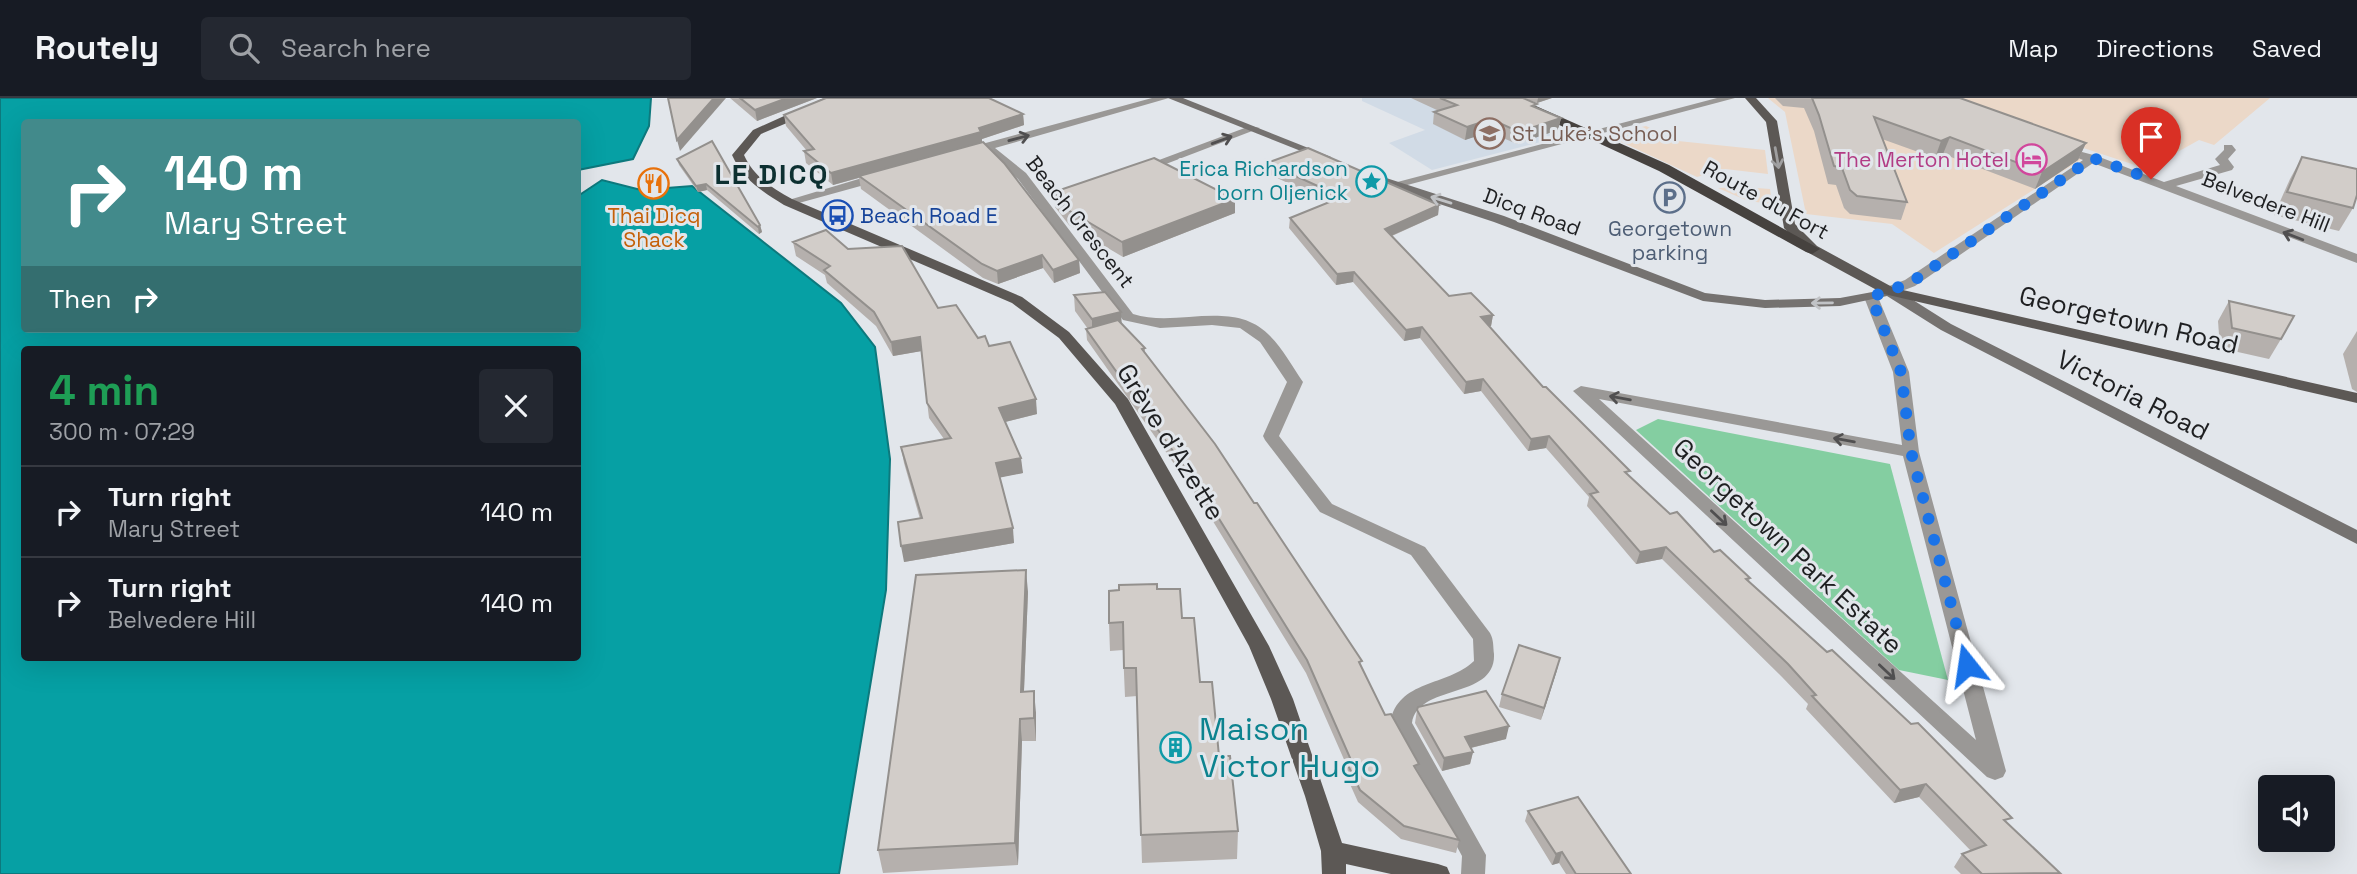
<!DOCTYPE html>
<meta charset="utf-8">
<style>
:root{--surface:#171b24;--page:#242831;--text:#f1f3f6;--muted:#9ea1a6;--line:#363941}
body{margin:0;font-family:"Space Grotesk",sans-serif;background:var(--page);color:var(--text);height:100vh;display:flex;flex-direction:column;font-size:26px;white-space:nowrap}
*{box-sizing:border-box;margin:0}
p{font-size:23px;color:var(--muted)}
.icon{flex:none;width:38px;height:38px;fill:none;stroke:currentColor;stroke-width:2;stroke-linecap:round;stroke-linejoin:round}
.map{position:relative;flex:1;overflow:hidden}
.panel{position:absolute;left:21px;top:248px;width:560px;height:315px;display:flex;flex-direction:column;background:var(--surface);border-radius:7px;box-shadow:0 7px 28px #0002}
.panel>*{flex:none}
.banner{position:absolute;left:21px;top:21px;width:560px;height:214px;border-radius:7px;box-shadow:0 7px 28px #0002;background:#428a8b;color:#fff;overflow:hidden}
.tools{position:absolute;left:2258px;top:677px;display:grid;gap:14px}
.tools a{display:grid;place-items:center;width:77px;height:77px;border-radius:7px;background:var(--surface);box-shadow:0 7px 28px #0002;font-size:35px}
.pin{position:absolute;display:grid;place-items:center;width:60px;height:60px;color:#fff;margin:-72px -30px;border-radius:50% 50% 50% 0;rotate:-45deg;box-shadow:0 0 7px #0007}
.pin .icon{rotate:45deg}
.me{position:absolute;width:77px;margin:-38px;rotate:345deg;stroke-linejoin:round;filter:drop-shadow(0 0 5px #0008)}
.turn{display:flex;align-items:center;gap:24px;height:147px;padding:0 28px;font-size:32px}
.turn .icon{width:91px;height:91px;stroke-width:2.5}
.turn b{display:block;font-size:49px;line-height:60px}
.then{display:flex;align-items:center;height:66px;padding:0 28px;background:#0003;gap:14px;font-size:26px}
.round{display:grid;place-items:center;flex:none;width:74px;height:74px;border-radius:7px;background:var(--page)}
.head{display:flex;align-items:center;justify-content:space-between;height:119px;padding:0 28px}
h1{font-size:42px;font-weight:800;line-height:52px;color:#1e9e55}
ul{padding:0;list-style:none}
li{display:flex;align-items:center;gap:21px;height:91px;padding:0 28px;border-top:2px solid var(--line)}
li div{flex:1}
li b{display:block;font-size:26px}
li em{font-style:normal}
header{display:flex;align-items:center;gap:42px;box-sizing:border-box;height:98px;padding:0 35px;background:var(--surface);border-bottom:2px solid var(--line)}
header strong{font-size:33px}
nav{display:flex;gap:38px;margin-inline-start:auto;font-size:24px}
.search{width:490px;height:63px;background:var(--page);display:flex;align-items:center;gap:18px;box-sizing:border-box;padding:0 24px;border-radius:7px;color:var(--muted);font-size:26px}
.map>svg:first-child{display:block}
</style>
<header>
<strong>Routely</strong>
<div class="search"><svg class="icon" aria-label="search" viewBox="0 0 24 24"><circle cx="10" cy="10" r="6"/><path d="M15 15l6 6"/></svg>Search here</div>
<nav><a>Map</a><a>Directions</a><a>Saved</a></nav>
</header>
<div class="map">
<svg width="2357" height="776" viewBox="0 0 2357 776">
<rect width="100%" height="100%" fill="#e2e6eb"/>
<!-- commercial -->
<g fill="#ebd8c8">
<path d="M1768,0H1911L2082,61L1934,155L1892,126L1806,116L1785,14Z"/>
<path d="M1932,0H2270L2214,47L2199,42L2147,71Z"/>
<path d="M1646,28L1678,43L1765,52L1768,76L1725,71L1697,79L1606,37Z"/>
<path d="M1742,89L1770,91L1772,106L1748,103L1718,90Z"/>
</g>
<!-- built -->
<path fill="#d1dbe6" d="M1362,0H1490L1564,31V38L1432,72L1389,45L1425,32L1362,3Z"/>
<!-- green -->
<path fill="#84cea1" d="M1658,321L1890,366L1948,582L1899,572L1636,332Z"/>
<!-- water -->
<path fill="#06a0a4" stroke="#0d797d" stroke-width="2" fill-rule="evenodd" d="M0,0H651L649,28L633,61L578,72V24H24V231H578V98L602,82L641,92L692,88L841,205L875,249L890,361L886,492L839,776H0ZM24,252H578V560H24Z"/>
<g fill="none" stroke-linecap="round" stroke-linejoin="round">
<!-- street -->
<g fill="#9a9896" fill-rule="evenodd">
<path d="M1152,0H1169L995,50L1026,75L1133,216C1176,230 1232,201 1268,236C1282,249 1292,268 1303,284L1279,338L1332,406L1425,449L1490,535C1494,542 1493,549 1494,556C1496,602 1418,585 1412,625L1486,757L1485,776H1461L1462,758L1390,625C1398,581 1447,589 1474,563L1473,541L1411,457L1320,414L1265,342L1263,338L1287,284L1260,244L1240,230L1212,227L1160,230L1123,222L1018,81L984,52L974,50L982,46Z"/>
<path d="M1717,0H1735L1396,90L1386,87Z"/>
<path d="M1250,28L1260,30L1145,74L1135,71Z"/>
<path d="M2056,47L2097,58L2164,84L2220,67L2215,61L2224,52V47H2232L2236,52L2228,61L2234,69L2232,72L2176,88L2357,156V165L2093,65L1915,188L1894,196H1884V190L1905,182L2083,62L2056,51Z"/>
<path d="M882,74L886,75V81L788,108L782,104Z"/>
<path d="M1871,195L1878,199L1909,274L1919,354L2006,673L2003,679L1995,682L1987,679L1573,293L1581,288L1902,347L1893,274L1864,199ZM1599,301L1903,358L1976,642Z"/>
</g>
<!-- secondary -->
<g fill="#757270" fill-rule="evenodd">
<path d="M1168,0H1183L1331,59L1321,61Z"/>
<path d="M1380,78L1504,118L1705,195L1765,202L1840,200L1894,190L1951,226L2357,432V446L1941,232L1887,198L1840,208L1765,210L1703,203L1494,124L1376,85L1374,82Z"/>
</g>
<!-- primary -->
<g fill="#5c5855" fill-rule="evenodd">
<path d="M824,0H846L761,36L744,57C754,79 772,90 792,101L1022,199L1069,234L1128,301L1269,548L1293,601L1342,745L1438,766L1447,769L1450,776H1391L1346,766V776H1322L1321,753L1305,698L1271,601L1249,548L1115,306L1059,240L1012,205L784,107C761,93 743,81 732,57L753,32Z"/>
<path d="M1745,0H1756L1777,23L1795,126L1817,148L1894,190L2357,295V305L1884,196L1807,154L1784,130L1766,24Z"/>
</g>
<!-- highway -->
<path fill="#46423f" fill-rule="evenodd" d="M1501,0H1518L1669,67L1820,151L1812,156L1806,154L1659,73Z"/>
</g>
<!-- wall -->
<g fill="#b5b0ad">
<path d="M730,0H817L757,23Z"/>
<path d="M1411,0H1523L1537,10L1561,20L1558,32L1517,46L1489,34L1465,42L1433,26L1434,14L1439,13Z"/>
<path d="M1524,0H1552L1537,5Z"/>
<path d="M1775,0H1960L2086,45L2078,62L2035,91L1943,56L1935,60L1882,41L1907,104L1901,122L1850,116L1844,110L1836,87L1828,86L1814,33L1804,10L1783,8Z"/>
<path d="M1023,16L1024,27L982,41V44L1079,162L1080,175L1054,185L1043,170L998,186L983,180L861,91L859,80L833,87L806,65L804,53H807L786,28L784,17Z"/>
<path d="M2302,59L2353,110L2339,133L2274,117L2290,81Z"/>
<path d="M677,61L760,127L762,134L759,136L707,92L698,94L679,67Z"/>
<path d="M1267,65L1439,107L1438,117L1392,138L1449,198L1493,217L1491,228H1489L1543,289L1629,378L1670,416L1714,454L1750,480L1749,483L2060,776H1961L1954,769L1962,756L1971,753L1919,699L1894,705L1806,611L1808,606L1782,579L1662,461L1636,466L1587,408L1589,399L1546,350L1528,353L1481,293L1464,296L1420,240L1404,243L1353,184L1336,187L1289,130L1290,120L1329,104L1266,75Z"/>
<path d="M1054,94L1235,101V115L1123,159L1069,127L1055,109Z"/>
<path d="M793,144L848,151L938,210L989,248L1037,316L1005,324L1023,375L1000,379L1014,445L904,464L920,421L904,365L901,349L944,341L929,320L921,253L893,258L876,228L827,185L825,177L796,158Z"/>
<path d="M1074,197L1121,214V226L1145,250V255L1361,568L1385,617L1459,742L1456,755L1401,741L1358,704L1345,675L1346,666L1306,575L1203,407L1087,242L1086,231H1088L1075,213Z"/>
<path d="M2229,203L2281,241L2269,261L2220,250L2218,223Z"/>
<path d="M2357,233V294L2352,291L2343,256Z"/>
<path d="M1157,491L1182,520L1200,584L1238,733L1237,761L1142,765L1137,598L1125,599L1123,552L1110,553L1109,525Z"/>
<path d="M1028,494L1024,593L1036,615V643H1022L1018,767L883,775L878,752Z"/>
<path d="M1557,572L1541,622L1499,609L1502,596Z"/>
<path d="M1417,612L1506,641L1471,650L1473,654L1470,666L1442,673L1415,625Z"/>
<path d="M1528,713L1631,776H1566L1559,765L1552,767L1525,723Z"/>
</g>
<!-- shaded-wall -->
<g fill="#93908d">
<path d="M714,0H726L680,53L677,42Z"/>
<path d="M787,0H817L757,23L755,12Z"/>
<path d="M1538,0H1552L1537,5Z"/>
<path d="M1023,16L1024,27L982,41V45L833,87L831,75Z"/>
<path d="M1561,20L1558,32L1517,46L1519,34Z"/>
<path d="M1491,21L1489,34L1465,42L1467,29Z"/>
<path d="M1950,39L1943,56L1935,60L1941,43Z"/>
<path d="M2086,45L2078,62L2035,91L2042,74Z"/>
<path d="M706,86L707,92L698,94L696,88Z"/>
<path d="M1235,101V115L1123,159L1122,144Z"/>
<path d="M1439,107L1438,117L1384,141L1385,131Z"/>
<path d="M760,127L762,134L759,136L758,129Z"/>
<path d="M1042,157L1043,170L998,186L997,173Z"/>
<path d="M1079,162L1080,175L1054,185L1053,172Z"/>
<path d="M1354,174L1353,184L1336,187L1337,176Z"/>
<path d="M1121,214L1122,230L1092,236V221Z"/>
<path d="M1493,217L1491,228L1479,230L1481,219Z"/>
<path d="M1422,229L1420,240L1404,243L1406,232Z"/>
<path d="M920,239L922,253L893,258L891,244Z"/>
<path d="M1483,281L1481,293L1464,296L1466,284Z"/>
<path d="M1036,301L1037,316L1001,325L999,310Z"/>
<path d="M1549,338L1546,350L1528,353L1531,341Z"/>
<path d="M1021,360L1023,375L998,380L996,365Z"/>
<path d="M1013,430L1014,445L904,464L901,448Z"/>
<path d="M1666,449L1662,461L1636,466L1640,454Z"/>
<path d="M1026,472L1028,494L1023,616L1021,594Z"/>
<path d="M1560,560L1557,572L1541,622L1544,610Z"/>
<path d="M1034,593L1036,615V643L1034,620Z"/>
<path d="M1020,621L1022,643L1018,767L1015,745Z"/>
<path d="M1509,628L1506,641L1462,652L1465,639Z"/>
<path d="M1473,654L1470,666L1442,673L1444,660Z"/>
<path d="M1926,686L1919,699L1894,705L1900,692Z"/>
<path d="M1562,754L1559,765L1552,767L1556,756Z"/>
</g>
<!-- building -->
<g fill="#d2cdc9" stroke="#93908d" stroke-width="2">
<path d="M668,0H714L677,42Z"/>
<path d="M740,0H787L755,12Z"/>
<path d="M826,0H989L1023,16L979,30L981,34L831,75L804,53L814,51L784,17Z"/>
<path d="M1440,0H1523L1537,6L1532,8L1561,20L1519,34L1491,21L1467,29L1434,14L1457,7Z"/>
<path d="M1812,0H1960L2086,45L2042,74L1950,39L1941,43L1874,19L1907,104L1857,98L1850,92L1842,70L1834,68L1819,17Z"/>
<path d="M712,43L760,127L758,129L706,86L696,88L677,61Z"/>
<path d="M983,44L1004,65L1079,162L1053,172L1042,157L997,173L982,166L859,78Z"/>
<path d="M1308,50L1439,107L1385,131L1449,198L1471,195L1493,217L1481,219L1543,289H1546L1630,373L1625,374L1670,416L1677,414L1714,454L1720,452L1750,480L1746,481L1827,554L1832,552L1911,626L1918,625L2012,720L2004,722L2060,775L1982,776L1962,756L1986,747L1926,686L1900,692L1812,598L1816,597L1788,566L1666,449L1640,454L1590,396L1598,394L1549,338L1531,341L1483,281L1466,284L1422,229L1406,232L1354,174L1337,176L1290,120L1342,99L1267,65Z"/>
<path d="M2302,59L2357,71V97L2353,110L2287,94Z"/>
<path d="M1154,60L1235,101L1122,144L1068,112L1054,94Z"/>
<path d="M826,132L848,151L902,148L938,210L956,207L978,240L985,238L989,248L1010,244L1036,301L999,310L1021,360L996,365L1013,430L901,448L898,424L922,420L901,349L951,340L927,305L920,239L891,244L874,214L824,172L830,168L793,144Z"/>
<path d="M1105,194L1121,214L1092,221L1074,197Z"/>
<path d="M2229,203L2294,218L2281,241L2232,230Z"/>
<path d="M1118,222L1145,250L1142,251L1215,346L1254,405H1257L1362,563L1359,564L1385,617L1391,616L1419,666L1414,668L1459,742L1404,728L1360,692L1346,663L1351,662L1307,562L1203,395L1086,231Z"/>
<path d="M1026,472L1021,594L1034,593V620L1020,621L1015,745L878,752L916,477Z"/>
<path d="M1157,486V491H1180L1182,520H1194L1200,584H1212L1219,658H1230L1238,733L1141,737L1136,570H1124L1123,524L1109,525V493L1119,492V487Z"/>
<path d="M1519,547L1560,560L1544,610L1502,596Z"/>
<path d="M1486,593L1509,628L1465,639L1473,654L1444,660L1417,612L1418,609Z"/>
<path d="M1578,699L1631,776H1576L1562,754L1556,756L1528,713Z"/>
</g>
<!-- one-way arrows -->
<defs><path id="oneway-shaft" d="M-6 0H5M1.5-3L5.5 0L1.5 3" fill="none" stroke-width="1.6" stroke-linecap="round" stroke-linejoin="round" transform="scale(1.75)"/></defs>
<g stroke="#504f50">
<use href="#oneway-shaft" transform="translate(1019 40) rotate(-15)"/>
<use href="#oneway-shaft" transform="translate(1222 42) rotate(-20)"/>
<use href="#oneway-shaft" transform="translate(2293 138) rotate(-159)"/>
<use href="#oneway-shaft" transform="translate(1620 300) rotate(-170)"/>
<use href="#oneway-shaft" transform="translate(1844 342) rotate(-170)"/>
<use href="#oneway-shaft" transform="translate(1719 420) rotate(43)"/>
<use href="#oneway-shaft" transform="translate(1887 574) rotate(43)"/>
</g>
<use stroke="#9f9fa0" href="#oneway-shaft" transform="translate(1777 60) rotate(80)"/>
<g stroke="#c1c3c6">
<use href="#oneway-shaft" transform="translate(1441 102) rotate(-163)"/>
<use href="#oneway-shaft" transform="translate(1822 205) rotate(179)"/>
</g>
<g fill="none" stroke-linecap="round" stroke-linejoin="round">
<!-- route -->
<path stroke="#1a73e8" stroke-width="12" stroke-dasharray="0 21.6" d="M1967,567L1911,354L1901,274L1871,199L1910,185L2093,60L2151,81"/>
</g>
<!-- icons -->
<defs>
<symbol id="school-ring" viewBox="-11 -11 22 22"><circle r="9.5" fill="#e2e6eb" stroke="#8d6e63" stroke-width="1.5"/><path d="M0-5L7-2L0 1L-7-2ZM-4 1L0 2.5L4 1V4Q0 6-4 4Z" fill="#8d6e63"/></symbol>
<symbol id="hotel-ring" viewBox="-11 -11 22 22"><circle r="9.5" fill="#e2e6eb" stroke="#d1479c" stroke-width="1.5"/><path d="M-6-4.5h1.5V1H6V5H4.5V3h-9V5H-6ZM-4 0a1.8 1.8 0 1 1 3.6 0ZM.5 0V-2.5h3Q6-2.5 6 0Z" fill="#d1479c"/></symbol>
<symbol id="sight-ring" viewBox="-11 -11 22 22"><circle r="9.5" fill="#e2e6eb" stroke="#0f9aa8" stroke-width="1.5"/><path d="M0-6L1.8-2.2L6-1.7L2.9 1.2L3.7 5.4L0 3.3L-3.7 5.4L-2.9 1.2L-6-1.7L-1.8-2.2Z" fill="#0f9aa8"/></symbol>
<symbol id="restaurant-ring" viewBox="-11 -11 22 22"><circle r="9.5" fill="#e2e6eb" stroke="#e8710a" stroke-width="1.5"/><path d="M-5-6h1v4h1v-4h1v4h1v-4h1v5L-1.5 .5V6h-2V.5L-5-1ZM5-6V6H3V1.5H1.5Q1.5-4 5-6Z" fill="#e8710a"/></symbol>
<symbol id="parking-ring" viewBox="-11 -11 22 22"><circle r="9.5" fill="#e2e6eb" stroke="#5c6f8a" stroke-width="1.5"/><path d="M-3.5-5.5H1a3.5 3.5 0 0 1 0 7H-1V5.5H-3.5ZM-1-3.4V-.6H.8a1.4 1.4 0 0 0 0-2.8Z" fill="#5c6f8a"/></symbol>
<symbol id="bus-ring" viewBox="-11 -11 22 22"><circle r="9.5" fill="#e2e6eb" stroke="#1a4fb4" stroke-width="1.5"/><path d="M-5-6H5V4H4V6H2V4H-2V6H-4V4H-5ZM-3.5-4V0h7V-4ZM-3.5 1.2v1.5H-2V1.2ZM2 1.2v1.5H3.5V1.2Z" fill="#1a4fb4"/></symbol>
<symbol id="building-ring" viewBox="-11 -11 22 22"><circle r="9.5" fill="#e2e6eb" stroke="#0f9aa8" stroke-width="1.5"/><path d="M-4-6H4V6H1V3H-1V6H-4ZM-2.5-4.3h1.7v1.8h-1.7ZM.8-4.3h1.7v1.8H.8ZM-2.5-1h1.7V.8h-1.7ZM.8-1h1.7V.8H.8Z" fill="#0f9aa8"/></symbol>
</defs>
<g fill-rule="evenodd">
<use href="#school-ring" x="1472" y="18" width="35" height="35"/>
<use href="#hotel-ring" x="2014" y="44" width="35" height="35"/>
<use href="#sight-ring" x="1354" y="66" width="35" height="35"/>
<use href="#restaurant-ring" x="636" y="68" width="35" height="35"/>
<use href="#parking-ring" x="1652" y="82" width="35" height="35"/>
<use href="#bus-ring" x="820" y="100" width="35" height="35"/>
<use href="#building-ring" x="1158" y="632" width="35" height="35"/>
</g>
<g text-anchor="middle" stroke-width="6" stroke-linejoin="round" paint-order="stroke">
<!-- far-education labels -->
<g font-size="21" fill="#785e54" stroke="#e2e6eb" text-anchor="start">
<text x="1512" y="43">St Luke's School</text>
</g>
<!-- far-hotel labels -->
<g font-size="21" fill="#b23c85" stroke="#e2e6eb" text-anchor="end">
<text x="2009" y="69">The Merton Hotel</text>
</g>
<!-- far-culture labels -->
<g font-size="21" fill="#0d838f" stroke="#e2e6eb" text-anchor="end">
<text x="1348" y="78">Erica Richardson<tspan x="1348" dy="24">born Oljenick</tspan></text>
</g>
<!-- far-street labels -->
<g font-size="21" fill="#1e1f21" stroke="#e2e6eb">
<text transform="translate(1766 102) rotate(29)" y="7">Route du Fort</text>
<text transform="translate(2266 104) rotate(21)" y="7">Belvedere Hill</text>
<text transform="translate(1532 114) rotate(20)" y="7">Dicq Road</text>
<text transform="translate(1080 124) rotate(52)" y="7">Beach Crescent</text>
</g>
<!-- far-food labels -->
<g font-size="21" fill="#c56008" stroke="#e2e6eb">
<text x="654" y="125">Thai Dicq<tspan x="654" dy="24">Shack</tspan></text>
</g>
<!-- far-transit labels -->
<g font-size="21" fill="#164399" stroke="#e2e6eb" text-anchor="start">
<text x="860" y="125">Beach Road E</text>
</g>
<!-- far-service labels -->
<g font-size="21" fill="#4e5e75" stroke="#e2e6eb">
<text x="1670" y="138">Georgetown<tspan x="1670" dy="24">parking</tspan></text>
</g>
<!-- street labels -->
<g font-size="26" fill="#1e1f21" stroke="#e2e6eb">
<text transform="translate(2129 222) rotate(13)" y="9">Georgetown Road</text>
<text transform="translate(2133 297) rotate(27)" y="9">Victoria Road</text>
<text transform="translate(1171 344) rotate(58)" y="9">Grève d'Azette</text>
<text transform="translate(1788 448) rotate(43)" y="9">Georgetown Park Estate</text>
</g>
<!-- far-district labels -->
<g font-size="28" font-weight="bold" letter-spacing="2" fill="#0d3031" stroke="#e2e6eb">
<text x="772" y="86">LE DICQ</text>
</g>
<!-- near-culture labels -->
<g font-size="32" fill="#0d838f" stroke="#e2e6eb" text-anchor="start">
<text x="1199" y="642">Maison<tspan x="1199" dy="37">Victor Hugo</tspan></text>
</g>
</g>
</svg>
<div class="tools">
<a><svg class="icon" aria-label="sound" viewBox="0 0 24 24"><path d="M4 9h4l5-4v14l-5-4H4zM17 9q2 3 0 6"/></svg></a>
</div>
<div class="pin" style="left:2151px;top:81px;background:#d93025"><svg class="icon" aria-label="arrive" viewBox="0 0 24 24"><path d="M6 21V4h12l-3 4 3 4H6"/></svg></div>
<svg class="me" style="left:1967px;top:567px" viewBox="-20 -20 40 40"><path d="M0-17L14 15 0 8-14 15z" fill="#1a73e8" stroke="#fff" stroke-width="4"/></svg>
<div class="banner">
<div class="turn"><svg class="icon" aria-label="right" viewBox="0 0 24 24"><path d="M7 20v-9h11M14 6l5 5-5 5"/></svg><div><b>140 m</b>Mary Street</div></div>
<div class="then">Then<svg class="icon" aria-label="right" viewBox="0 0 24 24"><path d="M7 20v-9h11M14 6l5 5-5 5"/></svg></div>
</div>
<section class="panel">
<div class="head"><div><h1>4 min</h1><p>300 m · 07:29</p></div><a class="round"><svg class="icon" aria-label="close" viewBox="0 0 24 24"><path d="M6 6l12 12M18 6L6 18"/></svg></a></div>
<ul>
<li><svg class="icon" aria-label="right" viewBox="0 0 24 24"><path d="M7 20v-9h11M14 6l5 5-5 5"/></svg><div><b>Turn right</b><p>Mary Street</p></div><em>140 m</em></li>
<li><svg class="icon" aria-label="right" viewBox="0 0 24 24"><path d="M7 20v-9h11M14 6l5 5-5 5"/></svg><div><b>Turn right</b><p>Belvedere Hill</p></div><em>140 m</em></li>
</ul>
</section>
</div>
